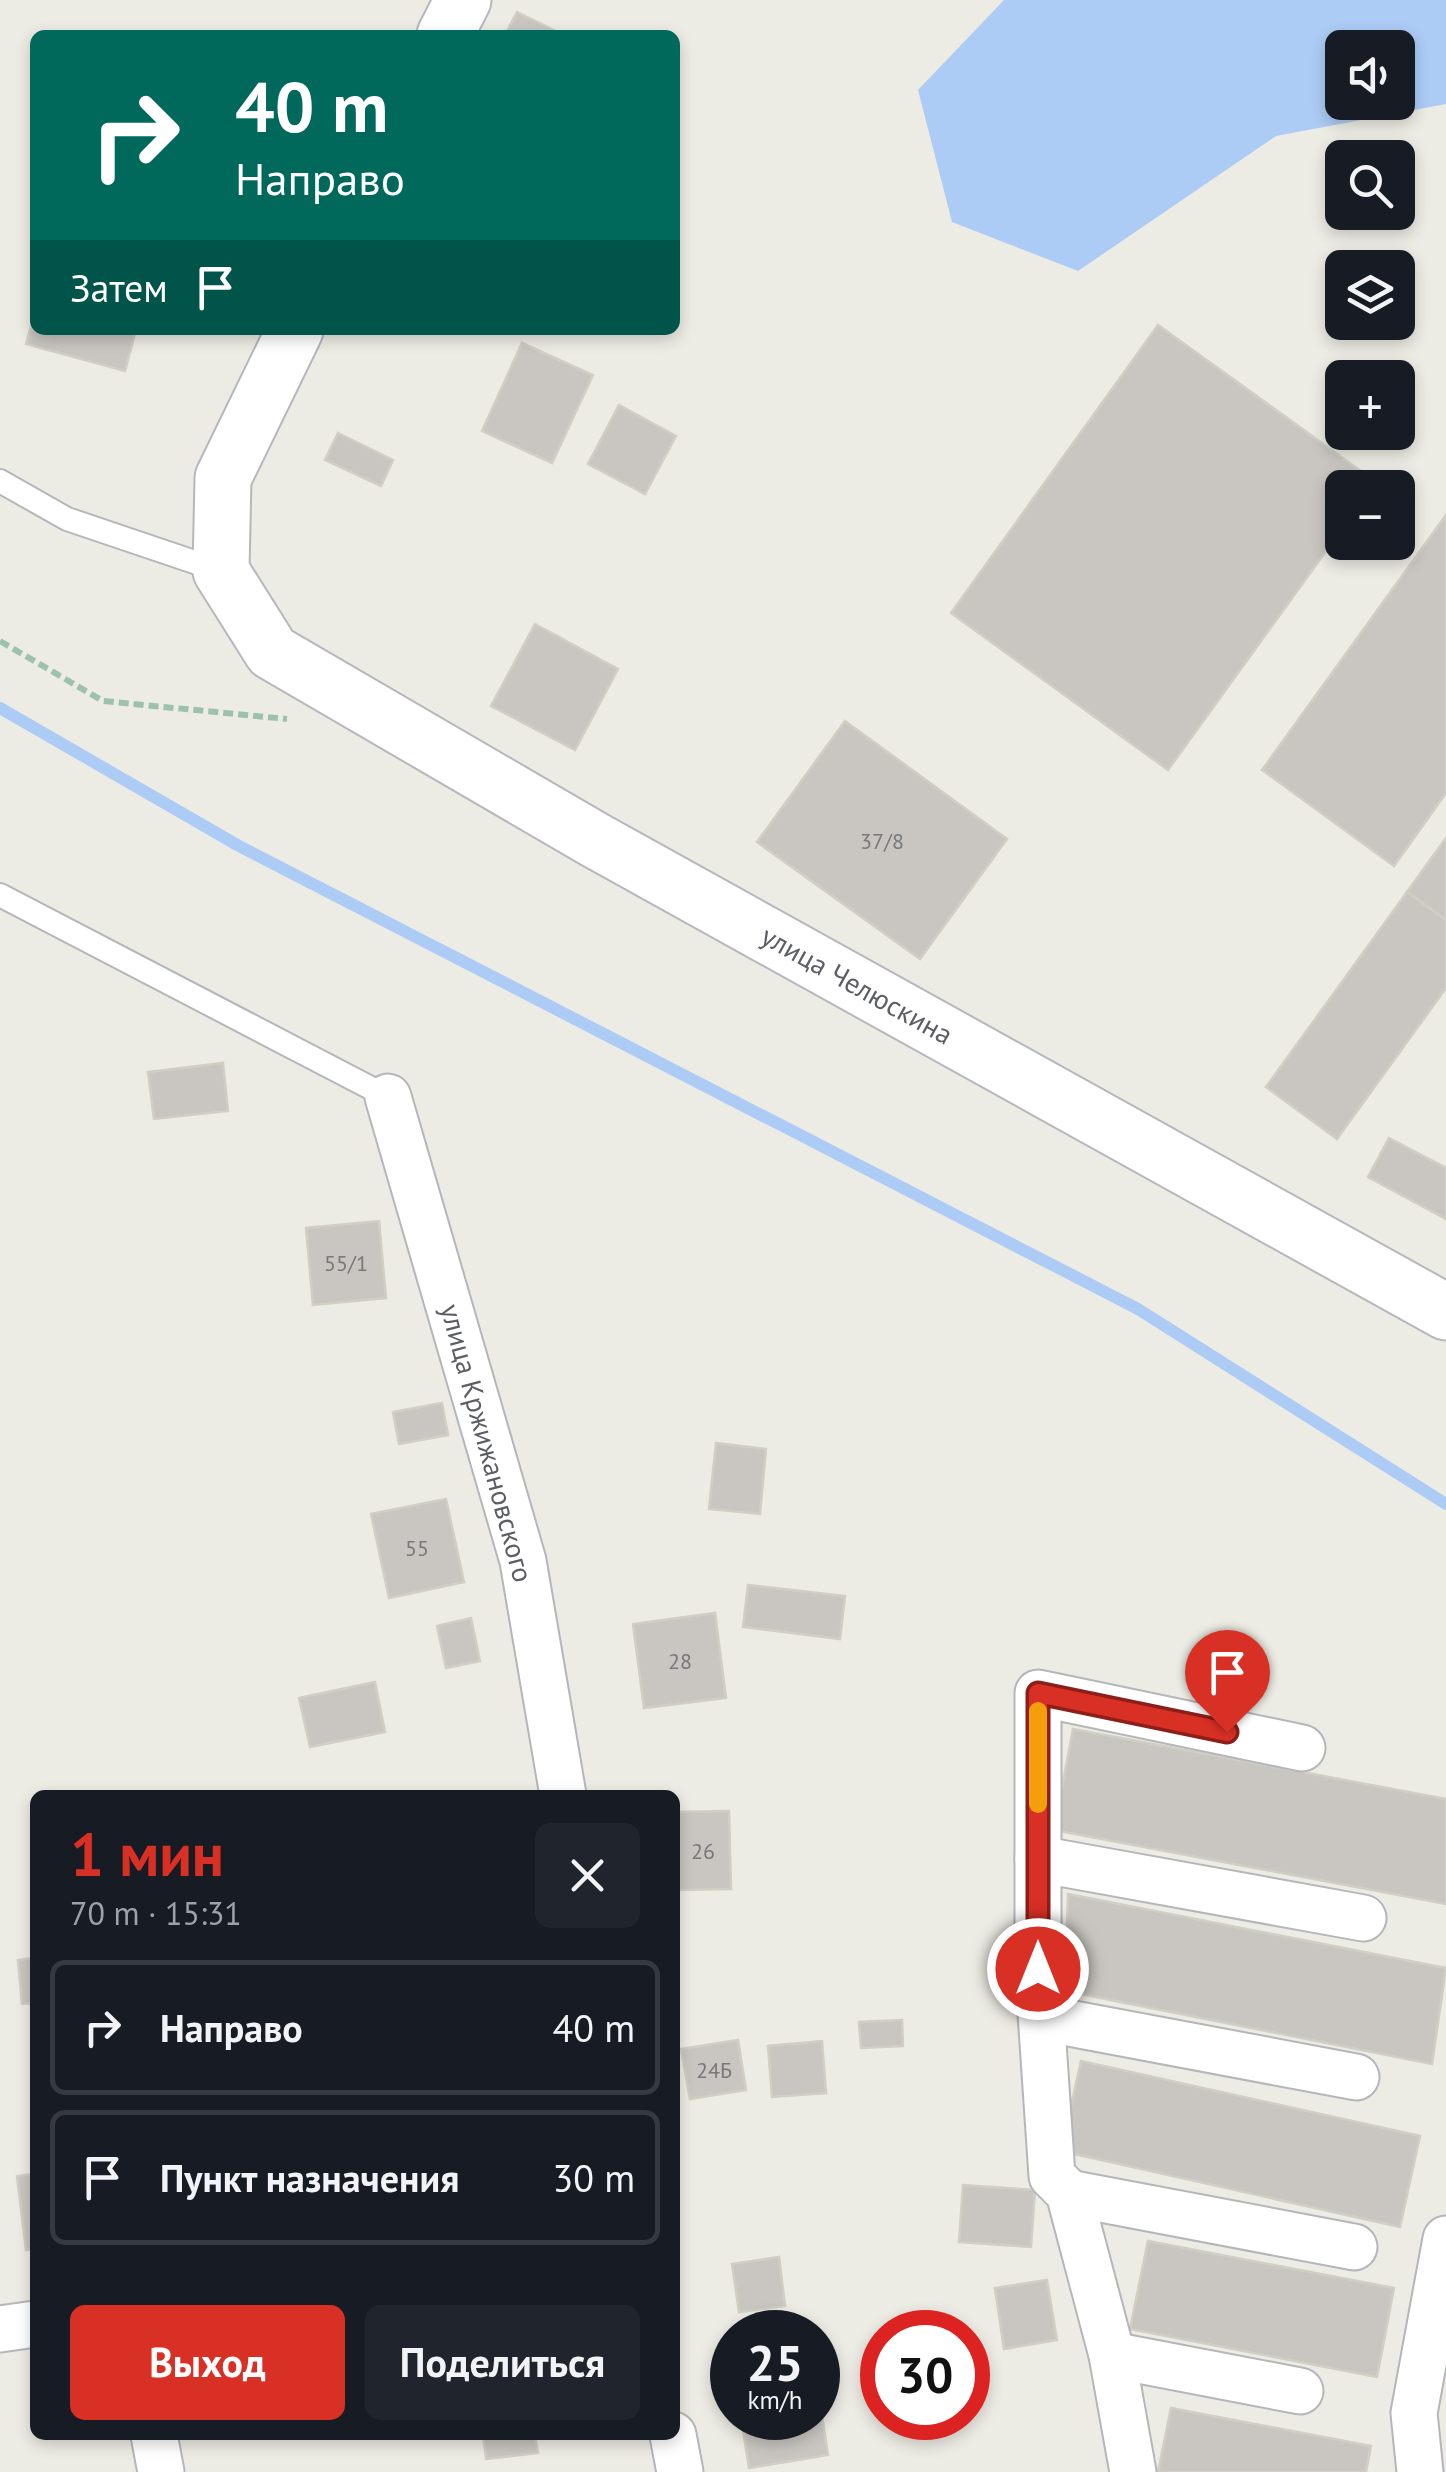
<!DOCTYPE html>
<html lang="ru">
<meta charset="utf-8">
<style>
:root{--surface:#171b24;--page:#20242c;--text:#f1f3f6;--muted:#9ea1a6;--line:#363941;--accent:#d93025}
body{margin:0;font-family:"PT Sans",sans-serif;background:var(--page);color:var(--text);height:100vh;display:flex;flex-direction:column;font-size:38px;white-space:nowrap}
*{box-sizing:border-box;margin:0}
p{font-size:32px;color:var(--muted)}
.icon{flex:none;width:55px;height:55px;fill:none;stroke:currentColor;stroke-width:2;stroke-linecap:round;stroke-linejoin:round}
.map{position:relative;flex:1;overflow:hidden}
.drawer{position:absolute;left:30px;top:1790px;width:650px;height:650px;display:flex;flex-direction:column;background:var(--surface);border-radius:15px;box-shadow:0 5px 15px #0003}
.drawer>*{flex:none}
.top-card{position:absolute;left:30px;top:30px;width:650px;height:305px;border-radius:15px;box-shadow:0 5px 15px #0003;background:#00695c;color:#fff;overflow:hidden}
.tools{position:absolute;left:1325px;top:30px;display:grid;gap:20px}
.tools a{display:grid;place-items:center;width:90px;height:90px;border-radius:15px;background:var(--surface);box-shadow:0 5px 15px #0003;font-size:50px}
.speed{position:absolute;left:710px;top:2310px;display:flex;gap:20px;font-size:50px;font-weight:700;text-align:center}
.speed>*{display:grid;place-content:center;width:130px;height:130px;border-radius:50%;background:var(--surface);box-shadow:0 5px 15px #0003;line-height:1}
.speed small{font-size:25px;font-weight:400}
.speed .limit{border:15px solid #d22;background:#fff;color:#111}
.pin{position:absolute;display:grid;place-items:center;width:85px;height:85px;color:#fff;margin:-102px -42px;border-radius:50% 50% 50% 0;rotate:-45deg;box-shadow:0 0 10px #0007}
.pin .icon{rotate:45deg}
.me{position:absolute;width:110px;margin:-55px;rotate:0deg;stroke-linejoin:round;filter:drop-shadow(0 0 8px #0008)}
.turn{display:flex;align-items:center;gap:35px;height:210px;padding:0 40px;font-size:45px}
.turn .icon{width:130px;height:130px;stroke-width:2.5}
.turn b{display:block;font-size:70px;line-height:85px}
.then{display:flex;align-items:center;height:95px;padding:0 40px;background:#0003;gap:20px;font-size:38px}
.round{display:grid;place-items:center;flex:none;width:105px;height:105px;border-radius:15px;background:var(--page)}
.head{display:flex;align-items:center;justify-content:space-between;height:170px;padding:0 40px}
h1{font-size:60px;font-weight:600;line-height:75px;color:var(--accent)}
.cta{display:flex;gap:20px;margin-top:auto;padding:20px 40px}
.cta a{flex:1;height:115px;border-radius:15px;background:var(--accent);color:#fff;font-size:40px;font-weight:600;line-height:115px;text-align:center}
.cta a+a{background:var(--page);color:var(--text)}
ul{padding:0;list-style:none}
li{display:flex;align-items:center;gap:30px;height:135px;margin:0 20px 15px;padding:0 20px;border:5px solid var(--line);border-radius:15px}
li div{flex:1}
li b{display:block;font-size:38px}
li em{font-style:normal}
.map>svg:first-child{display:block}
</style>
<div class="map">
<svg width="1446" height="2472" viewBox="0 0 1446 2472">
<rect width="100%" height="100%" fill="#edece4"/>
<!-- water -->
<path fill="#acccf5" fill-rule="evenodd" d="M1004,0H1446V104L1276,136L1078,271L952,222L918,90ZM1342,48H1398V102H1342Z"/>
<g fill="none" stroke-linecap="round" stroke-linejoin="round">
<!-- stream -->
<path stroke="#acccf5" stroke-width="12" d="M0,708L239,846L1138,1309L1446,1504"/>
</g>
<!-- building -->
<g fill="#c9c6c1" stroke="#d1cec3" stroke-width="2.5">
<path d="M517,12L564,35H505Z"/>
<path d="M35,312V330H136L125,371L26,344Z"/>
<path d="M1158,325L1376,482L1372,488H1342V529L1168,770L951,613Z"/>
<path d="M522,343L593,375L552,463L482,431Z"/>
<path d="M619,405L676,436L645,494L588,464Z"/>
<path d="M338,433L393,460L381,486L325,460Z"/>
<path d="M1446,515V793L1394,866L1262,770Z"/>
<path d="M535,624L618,669L575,750L491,706Z"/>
<path d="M845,721L1007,839L920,959L757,842Z"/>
<path d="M1446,838V920L1407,892Z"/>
<path d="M1407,892L1446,920V988L1337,1139L1266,1087Z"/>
<path d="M223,1063L228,1111L154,1119L148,1072Z"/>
<path d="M1389,1138L1446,1168V1219L1368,1177Z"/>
<path d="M379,1221L386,1298L313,1305L306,1228Z"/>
<path d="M442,1403L448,1435L399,1444L393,1412Z"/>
<path d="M716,1443L766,1449L760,1514L709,1509Z"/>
<path d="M446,1499L464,1582L389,1598L371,1514Z"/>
<path d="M748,1585L845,1596L840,1639L743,1627Z"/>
<path d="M715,1613L726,1698L644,1708L633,1624Z"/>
<path d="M471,1618L480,1661L446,1668L437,1626Z"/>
<path d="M375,1682L385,1732L310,1747L299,1698Z"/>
<path d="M1073,1729L1446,1799V1904L1054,1830Z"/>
<path d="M729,1811L731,1889L675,1890V1812Z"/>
<path d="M1068,1894L1446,1968L1432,2064L1065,1991Z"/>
<path d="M35,1958V2003L22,2004L18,1960Z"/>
<path d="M902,2020L903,2046L861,2048L859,2022Z"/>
<path d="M738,2040L746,2090L690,2099L681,2049Z"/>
<path d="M822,2041L826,2093L772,2097L768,2046Z"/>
<path d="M1081,2061L1420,2136L1400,2227L1061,2151Z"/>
<path d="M35,2174V2249L26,2250L17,2176Z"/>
<path d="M963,2185L1035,2190L1031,2247L959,2242Z"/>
<path d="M1148,2241L1394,2288L1377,2377L1130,2329Z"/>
<path d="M779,2257L785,2306L739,2312L732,2264Z"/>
<path d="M1047,2280L1057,2340L1004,2349L995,2288Z"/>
<path d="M818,2389L828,2455L749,2468L741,2418H818Z"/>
<path d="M1171,2408L1371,2446L1366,2472H1158Z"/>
<path d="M483,2435H535L538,2453L486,2459Z"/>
</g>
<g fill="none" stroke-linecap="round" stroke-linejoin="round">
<defs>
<g id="lane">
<path d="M0,481L67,519L221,571"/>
<path d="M0,895L388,1097"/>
</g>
<g id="street">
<path d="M388,1097L523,1561L563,1795"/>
<path d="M1038,1859L1363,1918"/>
<path d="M1042,2018L1356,2077"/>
<path d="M1069,2193L1354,2247"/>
<path d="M0,2329L35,2324"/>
<path d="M1112,2355L1300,2391"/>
<path d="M154,2435L161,2472"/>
<path d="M673,2435L680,2472"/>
<path d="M1133,2472L1112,2355L1069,2193L1052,2176L1038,1969V1693L1302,1748"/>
<path d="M1420,2472L1414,2413L1446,2239"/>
</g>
<g id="secondary">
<path d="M445,35L463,0"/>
<path d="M295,330L223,478L221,571L272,652L595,840L1446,1312"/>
</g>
</defs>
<!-- lane casing -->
<use href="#lane" stroke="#b5b6ba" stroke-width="26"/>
<!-- street casing -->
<use href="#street" stroke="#b5b6ba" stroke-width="49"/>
<!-- secondary casing -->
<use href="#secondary" stroke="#b6b7bd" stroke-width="59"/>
<!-- path -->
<path stroke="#9dc2ac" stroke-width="6" stroke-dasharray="10 5" stroke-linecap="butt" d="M0,641L103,701L287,719"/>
<!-- lane -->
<use href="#lane" stroke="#fff" stroke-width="22"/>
<!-- street -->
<use href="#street" stroke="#fff" stroke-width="45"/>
<!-- secondary -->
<use href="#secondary" stroke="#fff" stroke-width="55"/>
</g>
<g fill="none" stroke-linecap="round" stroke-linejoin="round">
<defs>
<path id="route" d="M1038,1969V1693L1227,1732"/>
</defs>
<!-- route casing -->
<use href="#route" stroke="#8d1f18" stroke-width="25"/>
<!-- route -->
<use href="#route" stroke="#d93025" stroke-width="18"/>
<!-- slow -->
<path stroke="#f59e0b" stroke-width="18" d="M1038,1711V1804"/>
</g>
<g text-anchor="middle" stroke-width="9" stroke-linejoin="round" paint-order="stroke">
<!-- number labels -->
<g font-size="22" fill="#77787a">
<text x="882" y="849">37/8</text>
<text x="346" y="1271">55/1</text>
<text x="417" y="1556">55</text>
<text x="680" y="1669">28</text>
<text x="703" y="1859">26</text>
<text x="714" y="2078">24Б</text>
</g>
<!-- street labels -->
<g font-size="28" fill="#5c5e63" stroke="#fff">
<text transform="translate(857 985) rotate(29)" y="10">улица Челюскина</text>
<text transform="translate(487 1443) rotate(75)" y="10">улица Кржижановского</text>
</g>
</g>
</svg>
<div class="tools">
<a><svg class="icon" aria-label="sound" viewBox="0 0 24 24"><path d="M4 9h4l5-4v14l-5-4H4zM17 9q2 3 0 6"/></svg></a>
<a><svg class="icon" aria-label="search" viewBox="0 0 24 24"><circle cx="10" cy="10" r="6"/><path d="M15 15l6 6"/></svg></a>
<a><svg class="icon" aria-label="layers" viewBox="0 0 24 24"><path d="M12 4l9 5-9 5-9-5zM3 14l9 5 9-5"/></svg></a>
<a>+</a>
<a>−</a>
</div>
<div class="speed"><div>25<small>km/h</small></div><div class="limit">30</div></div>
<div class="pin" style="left:1227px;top:1732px;background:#d93025"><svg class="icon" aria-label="arrive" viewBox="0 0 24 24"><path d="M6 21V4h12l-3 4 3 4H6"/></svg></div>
<svg class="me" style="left:1038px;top:1969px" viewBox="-20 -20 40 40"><circle r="17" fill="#d93025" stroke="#fff" stroke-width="3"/><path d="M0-11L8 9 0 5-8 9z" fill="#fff"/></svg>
<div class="top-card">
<div class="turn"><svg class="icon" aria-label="right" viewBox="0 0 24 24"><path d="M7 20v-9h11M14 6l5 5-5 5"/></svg><div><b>40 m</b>Направо</div></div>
<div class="then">Затем<svg class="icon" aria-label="arrive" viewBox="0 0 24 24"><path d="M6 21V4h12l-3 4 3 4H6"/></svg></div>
</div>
<section class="drawer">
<div class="head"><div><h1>1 мин</h1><p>70 m · 15:31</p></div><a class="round"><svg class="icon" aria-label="close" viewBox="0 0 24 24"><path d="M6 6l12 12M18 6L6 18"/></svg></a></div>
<ul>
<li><svg class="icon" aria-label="right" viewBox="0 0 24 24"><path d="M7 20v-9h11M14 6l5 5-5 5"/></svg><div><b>Направо</b></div><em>40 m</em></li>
<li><svg class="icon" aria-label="arrive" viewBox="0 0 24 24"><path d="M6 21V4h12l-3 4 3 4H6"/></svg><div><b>Пункт назначения</b></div><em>30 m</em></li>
</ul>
<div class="cta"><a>Выход</a><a>Поделиться</a></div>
</section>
</div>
